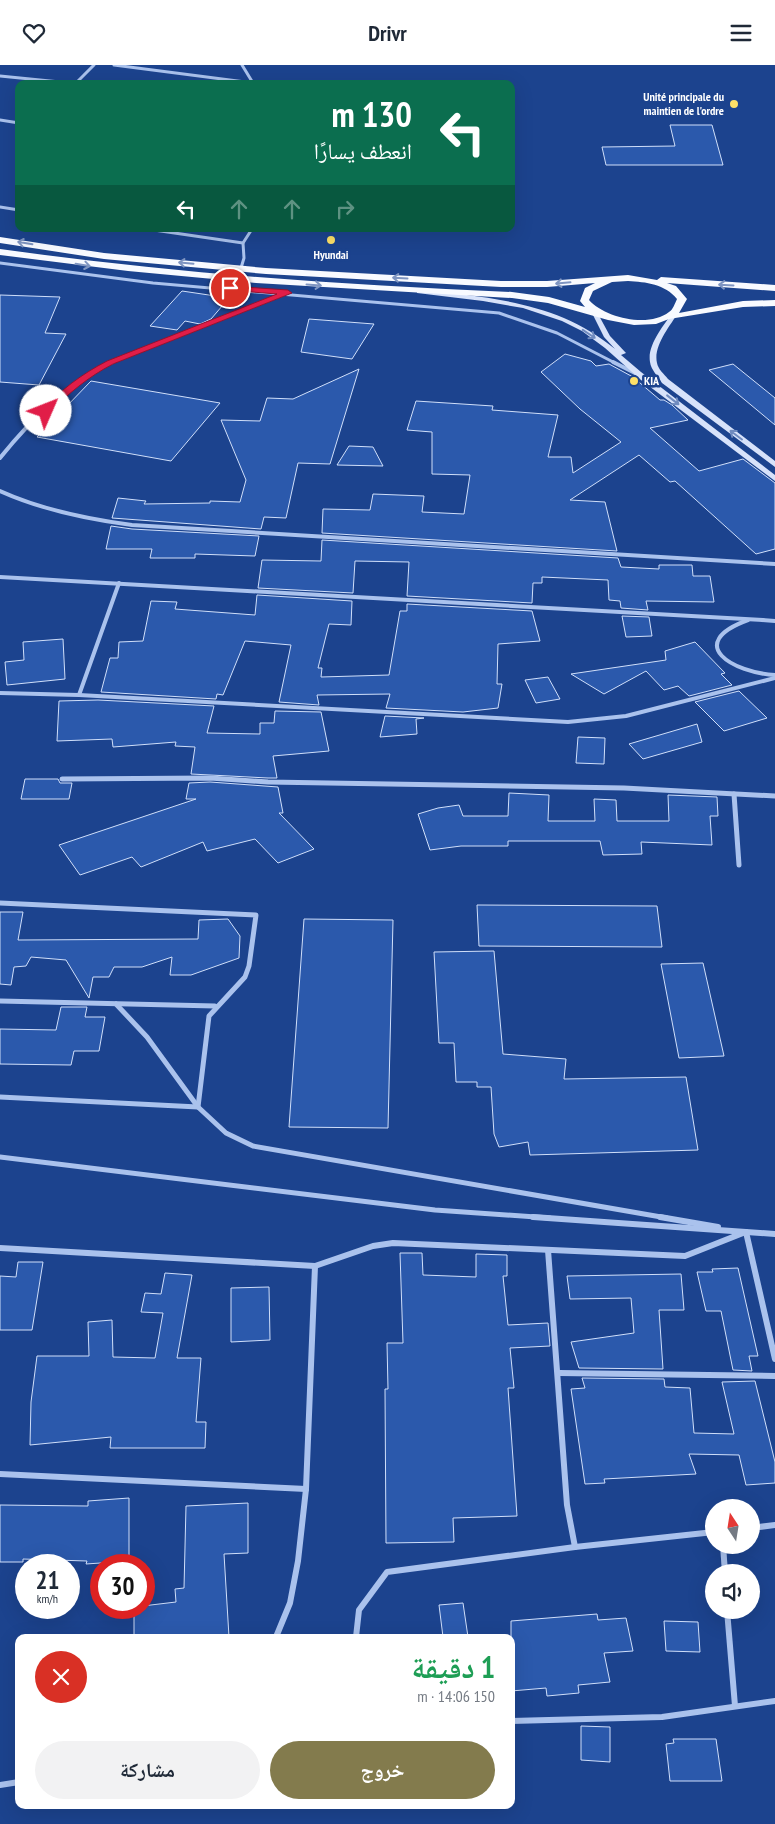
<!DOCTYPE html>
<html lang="ar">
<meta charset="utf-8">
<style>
:root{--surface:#fff;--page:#f2f2f3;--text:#1f2937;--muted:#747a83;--accent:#837b4d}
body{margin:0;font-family:"PT Sans Narrow","Noto Naskh Arabic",sans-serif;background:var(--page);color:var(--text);direction:rtl;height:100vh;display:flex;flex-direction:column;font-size:19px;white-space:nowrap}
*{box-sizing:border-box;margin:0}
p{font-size:16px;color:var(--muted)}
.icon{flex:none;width:28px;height:28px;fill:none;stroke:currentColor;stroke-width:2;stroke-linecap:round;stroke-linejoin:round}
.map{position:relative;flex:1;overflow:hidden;direction:ltr}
.sheet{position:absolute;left:15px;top:1569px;width:500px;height:175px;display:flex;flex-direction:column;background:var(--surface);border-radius:10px;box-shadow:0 5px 20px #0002;direction:rtl}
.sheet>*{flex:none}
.top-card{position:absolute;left:15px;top:15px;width:500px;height:152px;border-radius:10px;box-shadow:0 5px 20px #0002;direction:rtl;background:#0b6e4f;color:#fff;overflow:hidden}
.needle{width:32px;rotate:348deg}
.tools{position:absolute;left:705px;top:1434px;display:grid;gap:10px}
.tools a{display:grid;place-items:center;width:55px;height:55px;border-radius:50%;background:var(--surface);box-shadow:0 5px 20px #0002;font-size:25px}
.speed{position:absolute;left:15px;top:1489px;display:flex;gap:10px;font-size:25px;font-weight:700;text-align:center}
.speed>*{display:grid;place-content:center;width:65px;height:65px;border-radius:50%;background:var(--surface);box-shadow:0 5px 20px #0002;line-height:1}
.speed small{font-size:12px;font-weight:400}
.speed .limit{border:8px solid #d22;background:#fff;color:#111}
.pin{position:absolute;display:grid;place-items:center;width:42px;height:42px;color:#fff;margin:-21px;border:2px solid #fff;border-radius:50%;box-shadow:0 1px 5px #0007}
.me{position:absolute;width:55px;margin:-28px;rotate:46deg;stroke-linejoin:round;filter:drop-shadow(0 0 4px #0008)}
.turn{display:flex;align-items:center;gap:18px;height:105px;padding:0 20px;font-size:22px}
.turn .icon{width:65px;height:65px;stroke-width:2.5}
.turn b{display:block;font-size:35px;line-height:42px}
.lanes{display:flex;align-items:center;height:48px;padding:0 20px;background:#0003;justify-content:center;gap:25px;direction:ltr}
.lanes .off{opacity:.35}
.round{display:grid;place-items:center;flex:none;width:52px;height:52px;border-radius:26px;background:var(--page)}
.overview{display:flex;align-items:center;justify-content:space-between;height:85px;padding:0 20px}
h1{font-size:30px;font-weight:800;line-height:38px;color:#1e9e55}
.button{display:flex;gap:10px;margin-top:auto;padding:10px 20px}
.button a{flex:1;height:58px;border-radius:30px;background:var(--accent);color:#fff;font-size:20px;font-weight:800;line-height:58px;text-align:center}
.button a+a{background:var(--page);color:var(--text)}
header{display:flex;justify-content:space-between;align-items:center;height:65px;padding:0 20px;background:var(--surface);font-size:22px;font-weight:800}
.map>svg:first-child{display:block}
</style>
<header><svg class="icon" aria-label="menu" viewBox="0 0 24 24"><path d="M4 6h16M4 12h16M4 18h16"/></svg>Drivr<svg class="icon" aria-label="heart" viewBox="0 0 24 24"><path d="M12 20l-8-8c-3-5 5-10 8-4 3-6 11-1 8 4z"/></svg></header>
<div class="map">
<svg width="775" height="1759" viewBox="0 0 775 1759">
<rect width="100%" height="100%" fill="#1c438e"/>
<!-- building -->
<g fill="#2b59ac" stroke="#d0dffa">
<path d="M670,60H712L723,100H606L602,82L675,81Z"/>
<path d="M182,226L229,233L211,254L200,259L185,256L177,265L150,261Z"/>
<path d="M0,230L60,232L45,268L66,269L39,320L0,317Z"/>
<path d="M309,254L374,259L352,294L301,287Z"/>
<path d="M565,289L591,296L596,301L609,299L633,312L660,335H664L672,340L688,355L650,363L699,406L743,394L775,418V484L756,489L675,416L670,417L639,390L570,435L605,437L617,486L322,468L323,444L370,445L373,429L424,431L422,447L464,449L470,410L432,409V367L407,365L416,336L493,341L492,345L558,350L548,392H571L573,408L621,377L580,344L541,307Z"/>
<path d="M733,299L775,333V360L709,305Z"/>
<path d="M359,304L330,399L298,398L286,453L264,452L261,464L112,453L118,433L146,436L144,439L210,438V436L240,437L246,415L221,355L260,356L267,333L293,334Z"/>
<path d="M91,316L220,338L171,396L37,372Z"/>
<path d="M349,381L373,382L383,401L337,400Z"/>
<path d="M111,461L132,464L259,471L255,491L195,489V493H150L152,484H106Z"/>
<path d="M322,475L618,493L621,502L659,504V500H692L693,511H710L714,537L646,536L648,545L621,543L620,536L609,535L608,515L542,512V518H533L532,538L407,531L409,497L355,496L353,528L258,523L262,495L321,496Z"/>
<path d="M257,530L352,536L351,560L329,559L318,603H322L321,612L389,610L400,546H407V539L532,546L540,576L498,579L497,619H502L498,643L463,647L386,643L390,629L317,630L319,640L279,637L291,580L245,576L223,630L217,629L216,634L101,627L110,593H118L119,577L143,576L151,536L177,537L175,544L255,550Z"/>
<path d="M622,551L649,552L652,571L626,572Z"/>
<path d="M63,574L65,614L7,620L5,597L24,595L23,577Z"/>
<path d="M695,577L725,608L721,609L732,620L689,631L678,621L664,625L646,606L604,629L571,609L666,595L665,586Z"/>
<path d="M548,612L560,634L536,638L525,615Z"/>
<path d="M739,626L767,653L724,666L695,637Z"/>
<path d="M98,635L214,641L207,668L260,669V658H274L275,646L321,647L329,686L273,691L277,713H268L191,709L195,682L175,681L176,677L113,682L112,674L57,676L59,636Z"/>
<path d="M385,651L424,653L416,654L417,669L380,672Z"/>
<path d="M697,659L702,677L643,694L629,679Z"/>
<path d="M578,672L605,673L604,699L576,698Z"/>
<path d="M25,714H58L60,718H72L69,734H21Z"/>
<path d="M210,717L278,722L283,748H279L314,784L278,798L255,774L207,786L203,777L141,802L132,792L80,810L59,780L196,734H186L189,718Z"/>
<path d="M509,728L549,730L548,756H595L594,734L616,735L617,756H669L668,730L717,732L718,751H710L712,780L641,777L642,789L603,790L600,776H508V781H461L430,785L418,749L438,743L459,740L463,751H508Z"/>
<path d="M477,840L657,841L662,882L479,881Z"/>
<path d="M0,847H23L18,875L198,874L199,855L228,854L240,871L239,893L191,910H170L172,892L142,902H114L109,912H93L89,933L66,895L31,892L26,901L14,902L11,920L0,919Z"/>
<path d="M304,854L393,855L388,1063L289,1062Z"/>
<path d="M494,886L503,989L566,994L564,1014L686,1012L698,1085L530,1090L528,1077L499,1082L494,1069L491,1022H477V1017H456L454,978H439L434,887Z"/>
<path d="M703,898L724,991L679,993L661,899Z"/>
<path d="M61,942H87L85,952H105L99,986H74L71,1000L0,999V964L56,965Z"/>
<path d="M400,1188H422L423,1210L476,1212V1189L507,1190V1211H503L508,1260L548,1258L550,1281L510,1283L514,1323H508L517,1451L453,1453L454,1477L386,1478L385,1324H388L387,1278H403Z"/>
<path d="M18,1197H43L32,1265H0V1211L16,1212Z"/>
<path d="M738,1203L758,1291H749L752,1306L733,1305L721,1246H706L697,1207H713L712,1204Z"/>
<path d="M165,1208L192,1210L177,1293H201L196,1357H206L205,1383H110L111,1372L30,1380L31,1337L37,1291H89L88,1257L112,1255L113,1292L155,1293L163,1248L141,1247L145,1228L161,1229Z"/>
<path d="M681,1209L684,1245H659L663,1304L579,1303L571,1277L634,1268L631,1233L570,1234L567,1211Z"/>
<path d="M269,1222L270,1275L231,1277V1223Z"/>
<path d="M582,1313L664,1314L665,1322L690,1323L694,1368L734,1369L722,1317L755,1316L775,1397V1418L746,1420L739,1390L689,1389L696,1409L604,1414L605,1418L585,1419L571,1324L585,1323Z"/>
<path d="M129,1433V1496L86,1499L87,1496L23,1494V1497H0V1440L88,1441V1436Z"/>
<path d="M248,1438V1488L224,1489L229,1572H134V1542L176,1537L175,1524L184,1523L186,1441Z"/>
<path d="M463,1538L468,1572H443L439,1540Z"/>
<path d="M597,1549L598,1555L626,1553L633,1586L604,1588L610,1617L578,1620L579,1628L547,1631L546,1623L511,1626V1556Z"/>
<path d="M664,1556L698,1557L700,1587L666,1586Z"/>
<path d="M581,1661L610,1662V1697L581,1695Z"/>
<path d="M673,1674H716L722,1716H670L666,1679L674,1678Z"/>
</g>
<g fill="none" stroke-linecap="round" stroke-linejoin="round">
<!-- minor-far3 -->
<g stroke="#aac2ed" stroke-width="3">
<path d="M114,0L253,18"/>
<path d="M242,0L253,18"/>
<path d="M0,11L80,19"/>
<path d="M76,18L94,0"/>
<path d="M0,55L19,58"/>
<path d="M0,142L19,145"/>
<path d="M147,164L243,178"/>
<path d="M0,198L153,218L499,248L557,268L615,298"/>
<path d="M241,203L244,193L243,178L252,164"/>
<path d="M110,298L285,229"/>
</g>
<!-- minor-far2 -->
<g stroke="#aac2ed" stroke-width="4">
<path d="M613,297L635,308"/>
<path d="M0,393C28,358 71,314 113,297"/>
<path d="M0,426C42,445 86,454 132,460L775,499"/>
<path d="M0,512L763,555"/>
<path d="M748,555C683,579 734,608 775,610"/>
<path d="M762,555L775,556"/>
<path d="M0,628L79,630L568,657L626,651L775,613"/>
<path d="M79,630L119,518"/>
</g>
<!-- minor-far1 -->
<g stroke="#aac2ed" stroke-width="5">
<path d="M62,714L210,713L268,717L624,723L775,731"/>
<path d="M734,729L739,800"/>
<path d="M0,838L256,850L249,901L245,912L209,951L198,1042L0,1032"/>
<path d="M0,936L215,941"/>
<path d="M116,939L147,972L198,1042L226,1068L253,1081L667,1153"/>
<path d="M0,1092L435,1145L550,1153"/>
</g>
<!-- minor -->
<g stroke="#aac2ed" stroke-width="6">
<path d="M533,1152L775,1169"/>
<path d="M660,1152L718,1162"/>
<path d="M746,1167L775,1294"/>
<path d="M0,1183L315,1201L373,1181L393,1178L685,1191L743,1168"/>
<path d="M548,1185L567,1440L575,1482"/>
<path d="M559,1308L775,1311"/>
<path d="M0,1409L306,1424"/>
<path d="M751,1463L775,1460"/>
<path d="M723,1480L725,1508"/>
<path d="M727,1545L735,1641"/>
<path d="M276,1572L290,1538L298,1496L306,1424L315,1201"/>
<path d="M356,1572L359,1545L387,1507L575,1482L714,1467"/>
<path d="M511,1656L662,1652L775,1636"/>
<path d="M0,1720L19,1717"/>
</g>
<!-- secondary -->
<g fill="#d7e2fa" fill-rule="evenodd">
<path d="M419,225C489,232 559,237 615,284L604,272L592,248L597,247L610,271L626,288L621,290L641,307L775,410V416L641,315L605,283L582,266L562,256L523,243L483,236L417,228V226Z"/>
<path d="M673,247L678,248C670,261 653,281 657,298C658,304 664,309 668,314L775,396V402L662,318C658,311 651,305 650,297C647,280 664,260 673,247Z"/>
</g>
<!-- trunk -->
<path fill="#f8faff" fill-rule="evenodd" d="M0,172L104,188L266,203L501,216H547L628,210L657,215L661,212L775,220V226L667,218L676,221L687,234L679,248L743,236L775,235V241L743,242L669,254L656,259L634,260L608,255L548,238L512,233L256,218L128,206L0,190V184C170,208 341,220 512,227L549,232L585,242L580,236L585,223L595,218L547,222H501L266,209L104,194L0,178ZM628,216C646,217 665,219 677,234C675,238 673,245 669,247C649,263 605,253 589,235L593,226L612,217Z"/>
</g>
<!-- one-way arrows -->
<defs><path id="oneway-shaft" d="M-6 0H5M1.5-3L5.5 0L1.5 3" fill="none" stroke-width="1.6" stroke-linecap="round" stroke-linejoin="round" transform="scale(1.25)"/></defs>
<g stroke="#7f95c1">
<use href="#oneway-shaft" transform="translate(25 178) rotate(-171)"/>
<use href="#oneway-shaft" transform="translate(186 198) rotate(-175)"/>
<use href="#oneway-shaft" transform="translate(83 200) rotate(9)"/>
<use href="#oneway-shaft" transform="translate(400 213) rotate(-177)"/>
<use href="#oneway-shaft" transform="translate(563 218) rotate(175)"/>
<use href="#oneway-shaft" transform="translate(314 220) rotate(4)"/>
<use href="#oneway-shaft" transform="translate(726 220) rotate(-177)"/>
</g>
<g stroke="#708bbf">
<use href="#oneway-shaft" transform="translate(589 269) rotate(34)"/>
<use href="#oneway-shaft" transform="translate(673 335) rotate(38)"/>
<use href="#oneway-shaft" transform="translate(736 370) rotate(-143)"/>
</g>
<!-- route -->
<path fill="#e11d48" stroke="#92132f" d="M230,221L288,225L292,228L113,299C88,312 69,328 49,348L42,346C60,325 82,309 107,296L277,229L227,225L226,223Z"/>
<!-- markers -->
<g fill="#fde068" stroke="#1c438e" stroke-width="2">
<circle cx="734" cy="39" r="5"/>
<circle cx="331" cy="175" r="5"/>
<circle cx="634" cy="316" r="5"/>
</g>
<g text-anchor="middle" stroke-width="5" stroke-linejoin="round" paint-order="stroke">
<!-- far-poi labels -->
<g font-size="12" font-weight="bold" fill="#fff" stroke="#1c438e" text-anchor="end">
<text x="724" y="36">Unité principale du<tspan x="724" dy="14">maintien de l'ordre</tspan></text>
<text x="331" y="194" text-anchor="middle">Hyundai</text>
<text x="644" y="320" text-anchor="start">KIA</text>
</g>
</g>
</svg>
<div class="tools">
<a><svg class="needle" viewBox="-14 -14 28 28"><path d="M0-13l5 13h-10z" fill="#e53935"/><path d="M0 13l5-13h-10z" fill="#747a83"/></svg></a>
<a><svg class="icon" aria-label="sound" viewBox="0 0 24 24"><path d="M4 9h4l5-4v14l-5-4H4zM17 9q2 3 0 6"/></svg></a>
</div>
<div class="speed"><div>21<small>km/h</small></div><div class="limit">30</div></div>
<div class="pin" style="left:230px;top:223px;background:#d93025"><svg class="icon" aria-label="arrive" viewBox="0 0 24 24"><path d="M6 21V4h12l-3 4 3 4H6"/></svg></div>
<svg class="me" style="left:46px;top:346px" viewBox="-20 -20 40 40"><circle r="19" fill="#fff"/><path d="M0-13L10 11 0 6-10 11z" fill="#e11d48"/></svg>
<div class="top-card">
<div class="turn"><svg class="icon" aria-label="left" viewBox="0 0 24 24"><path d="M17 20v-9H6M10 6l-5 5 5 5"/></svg><div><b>130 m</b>انعطف يسارًا</div></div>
<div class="lanes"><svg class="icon" aria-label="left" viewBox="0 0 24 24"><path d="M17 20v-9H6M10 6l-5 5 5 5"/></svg><svg class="icon off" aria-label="ahead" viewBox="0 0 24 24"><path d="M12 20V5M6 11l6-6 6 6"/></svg><svg class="icon off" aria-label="ahead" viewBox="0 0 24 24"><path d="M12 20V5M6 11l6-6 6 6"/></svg><svg class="icon off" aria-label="right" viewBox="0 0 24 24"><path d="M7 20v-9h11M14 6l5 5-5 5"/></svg></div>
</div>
<section class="sheet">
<div class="overview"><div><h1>1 دقيقة</h1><p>150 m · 14:06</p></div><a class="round" style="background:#d93025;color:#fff"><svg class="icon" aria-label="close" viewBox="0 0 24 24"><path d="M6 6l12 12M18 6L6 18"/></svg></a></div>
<div class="button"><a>خروج</a><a>مشاركة</a></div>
</section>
</div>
